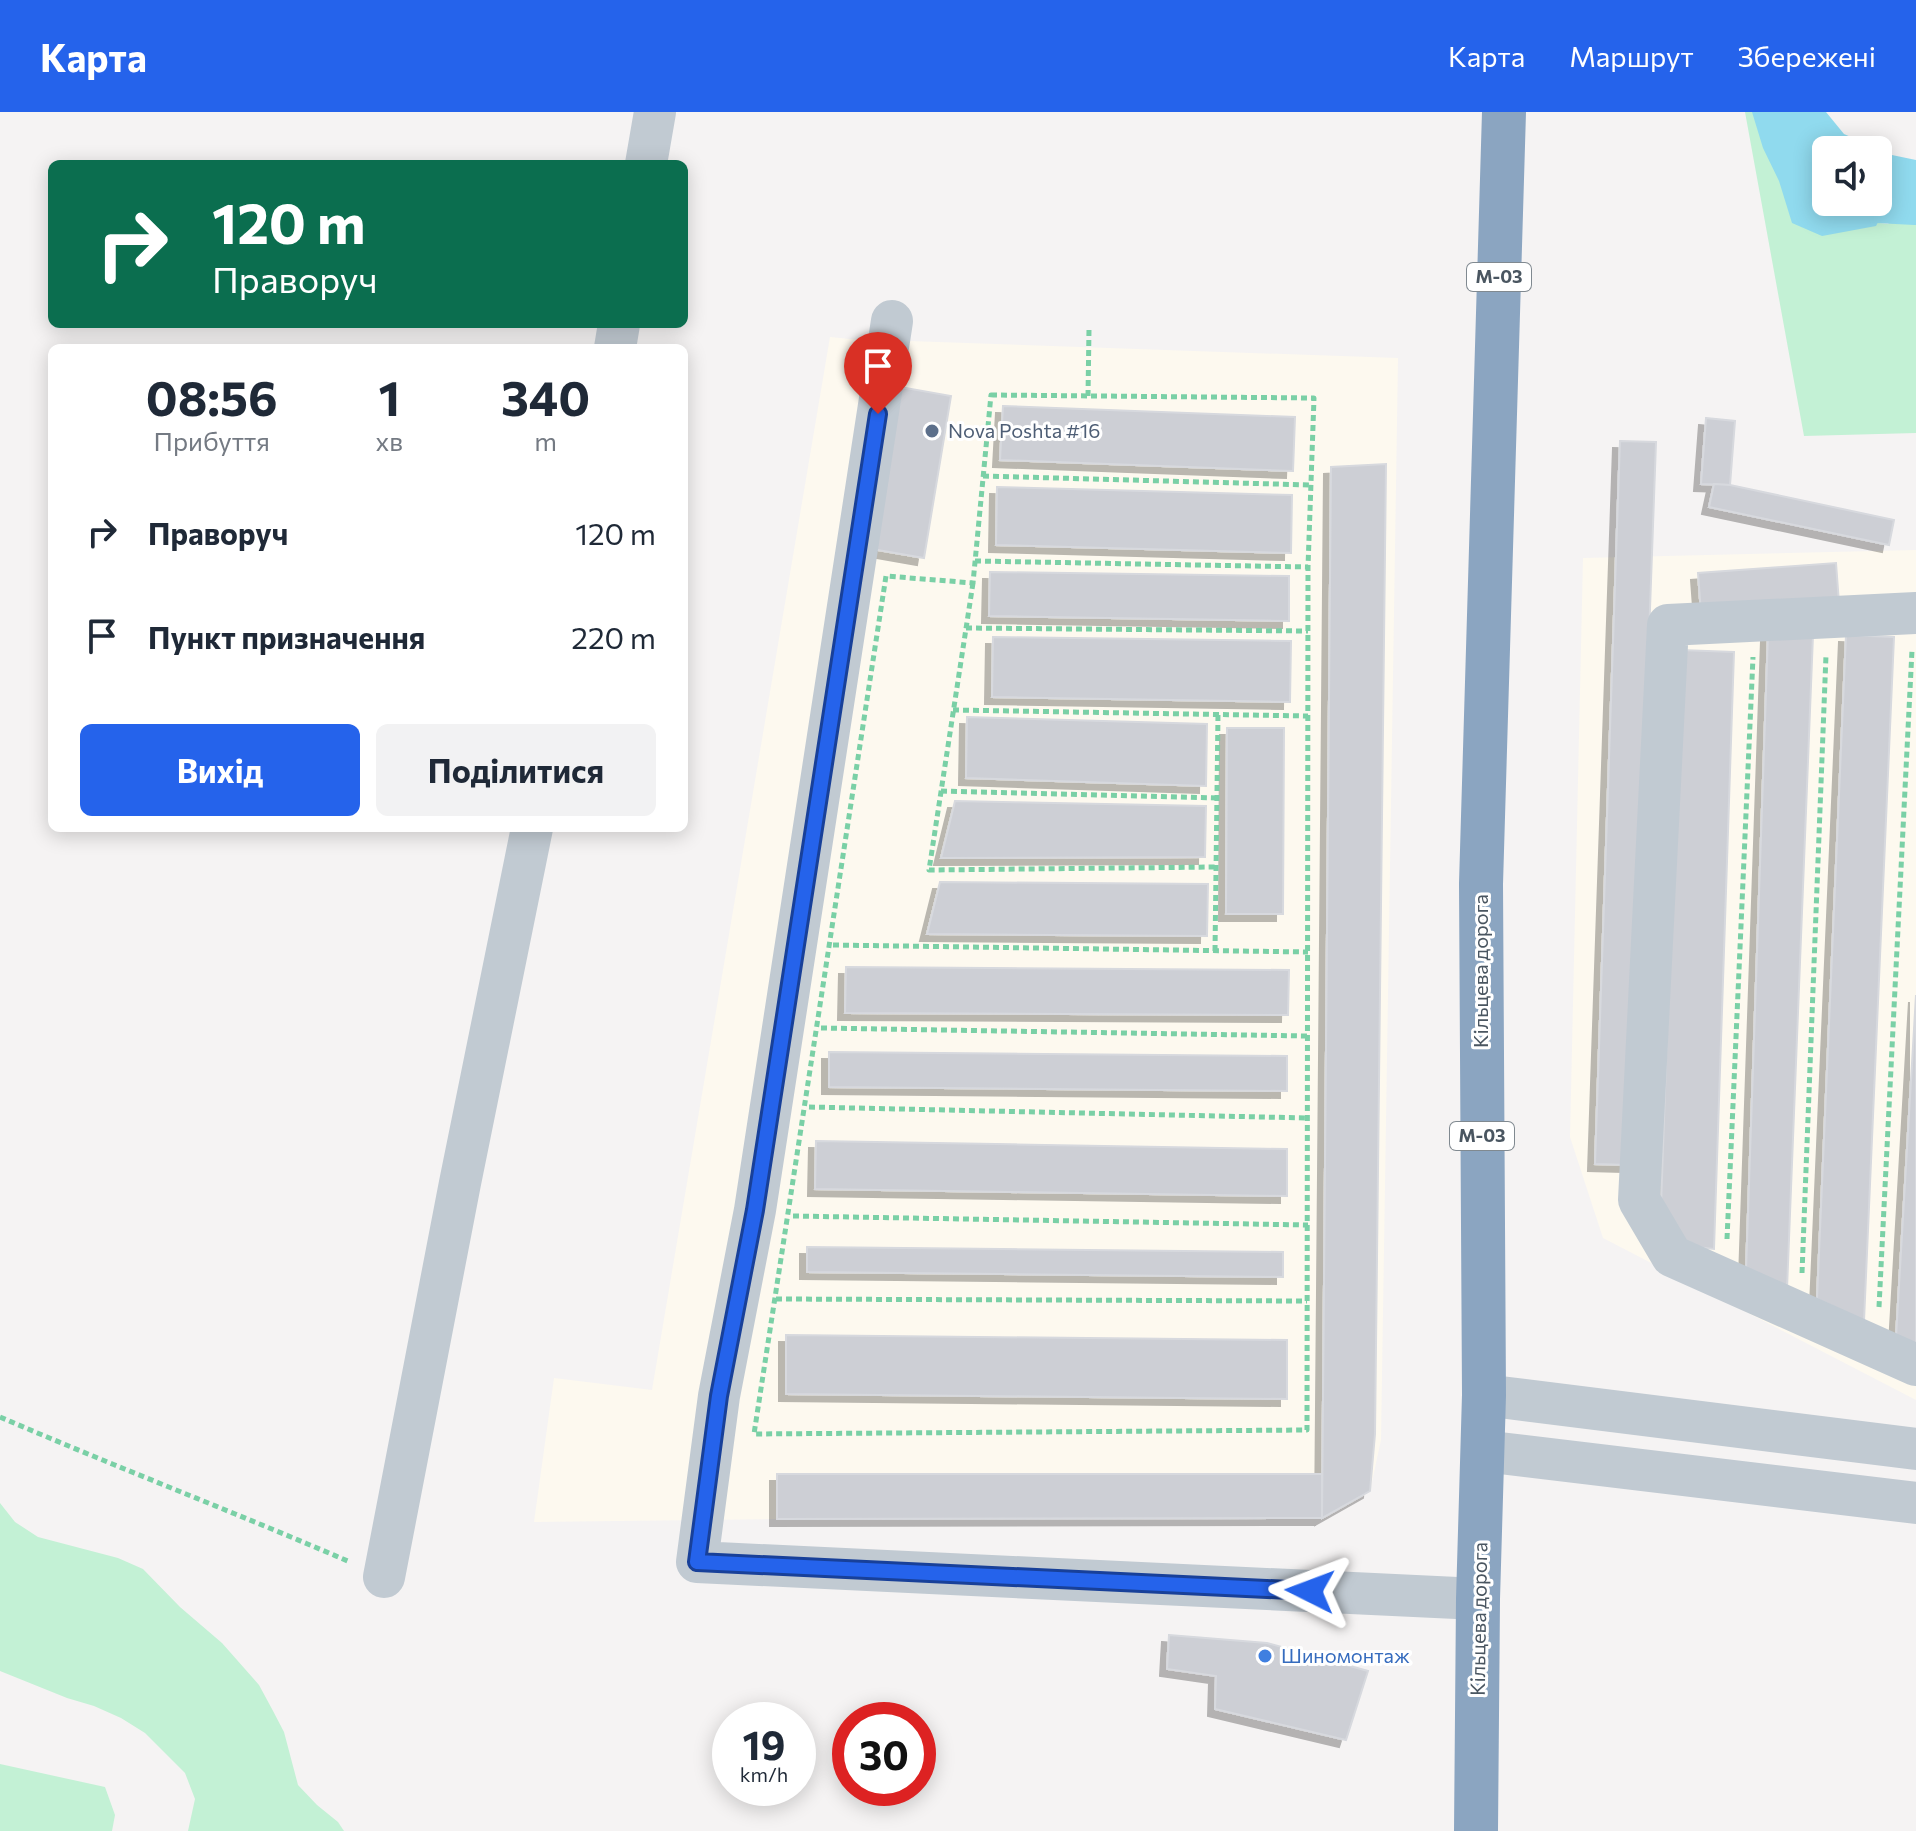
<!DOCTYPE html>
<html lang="uk">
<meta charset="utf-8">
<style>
:root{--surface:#fff;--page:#f2f2f3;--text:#1f2937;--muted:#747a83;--accent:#2563eb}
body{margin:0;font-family:Commissioner,sans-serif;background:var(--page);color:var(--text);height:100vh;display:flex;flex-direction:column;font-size:30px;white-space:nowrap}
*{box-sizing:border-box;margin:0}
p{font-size:26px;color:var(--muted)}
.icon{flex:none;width:44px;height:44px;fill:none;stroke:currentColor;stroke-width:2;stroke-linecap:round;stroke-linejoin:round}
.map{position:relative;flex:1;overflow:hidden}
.panel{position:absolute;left:48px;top:232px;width:640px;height:488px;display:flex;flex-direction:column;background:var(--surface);border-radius:12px;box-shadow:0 4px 20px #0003}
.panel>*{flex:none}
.top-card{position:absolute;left:48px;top:48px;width:640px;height:168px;border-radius:12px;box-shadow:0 4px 20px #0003;background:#0b6e4f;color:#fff;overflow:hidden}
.controls{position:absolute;left:1812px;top:24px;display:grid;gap:16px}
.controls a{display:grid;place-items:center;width:80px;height:80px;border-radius:12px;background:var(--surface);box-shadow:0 4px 20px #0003;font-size:40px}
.speed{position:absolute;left:712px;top:1590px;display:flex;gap:16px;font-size:40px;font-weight:700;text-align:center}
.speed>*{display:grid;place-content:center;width:104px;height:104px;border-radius:50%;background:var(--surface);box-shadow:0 4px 20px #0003;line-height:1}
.speed small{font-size:20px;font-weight:400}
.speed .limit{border:12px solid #d22;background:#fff;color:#111}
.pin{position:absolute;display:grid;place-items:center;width:68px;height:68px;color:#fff;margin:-82px -34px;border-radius:50% 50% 50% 0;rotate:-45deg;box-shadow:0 0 8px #0007}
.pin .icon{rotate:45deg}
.me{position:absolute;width:88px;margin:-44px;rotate:273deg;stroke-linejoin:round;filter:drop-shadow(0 0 6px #0008)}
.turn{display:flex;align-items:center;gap:28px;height:168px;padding:0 32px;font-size:36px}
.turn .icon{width:104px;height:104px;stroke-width:2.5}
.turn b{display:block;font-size:56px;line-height:68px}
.eta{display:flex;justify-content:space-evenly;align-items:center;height:136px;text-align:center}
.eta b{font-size:48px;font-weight:700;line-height:56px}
.cta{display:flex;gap:16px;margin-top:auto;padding:16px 32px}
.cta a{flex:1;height:92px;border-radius:12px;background:var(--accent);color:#fff;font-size:32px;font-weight:700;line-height:92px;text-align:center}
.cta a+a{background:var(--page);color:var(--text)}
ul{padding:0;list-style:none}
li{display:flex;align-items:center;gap:24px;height:104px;padding:0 32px}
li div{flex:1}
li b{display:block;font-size:30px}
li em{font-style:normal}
header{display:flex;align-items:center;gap:48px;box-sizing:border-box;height:112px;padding:0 40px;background:var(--accent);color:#fff}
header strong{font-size:38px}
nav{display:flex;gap:44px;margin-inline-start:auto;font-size:28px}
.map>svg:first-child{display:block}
</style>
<header>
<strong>Карта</strong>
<nav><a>Карта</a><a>Маршрут</a><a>Збережені</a></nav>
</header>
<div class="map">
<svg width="1916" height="1719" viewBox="0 0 1916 1719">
<defs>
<filter id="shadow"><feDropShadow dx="-7" dy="7" stdDeviation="0" flood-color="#0004"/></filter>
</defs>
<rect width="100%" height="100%" fill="#f5f3f3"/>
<!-- commercial -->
<g fill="#fdf9ef">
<path d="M830,225L850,227L1398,246L1381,1328L1370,1379L1322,1406L777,1407L534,1410L554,1266L652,1278Z"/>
<path d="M1916,438V1288L1603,1126L1570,1025L1583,446Z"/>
</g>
<!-- green -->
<g fill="#c3f1d5">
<path d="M1745,0H1761L1792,101L1888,112L1916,85V321L1804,324Z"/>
<path d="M0,1391L15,1410L38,1425L118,1446L143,1457L180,1495L222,1531L259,1573L272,1597L284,1620L298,1673L317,1693L338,1710L344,1719H188L195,1687L185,1661L145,1621L121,1606L94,1594L67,1586L0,1559Z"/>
<path d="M0,1652L105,1675L115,1703L112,1719H0Z"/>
</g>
<!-- water -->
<path fill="#90daee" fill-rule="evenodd" d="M1752,0H1826L1844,22L1892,43L1916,48V77L1889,89L1876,114L1822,124L1792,111L1779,69L1763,36ZM1826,38H1878V90H1826Z"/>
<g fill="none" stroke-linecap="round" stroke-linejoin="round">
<!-- river -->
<path stroke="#90daee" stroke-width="64" d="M1878,79L1916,81"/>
</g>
<!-- building -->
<g fill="#cdcfd5" stroke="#d7d9de" stroke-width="2" filter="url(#shadow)">
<path d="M900,275L951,284L924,446L872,437Z"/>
<path d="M1003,294L1295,305L1293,359L1000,348Z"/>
<path d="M1706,306L1735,309L1730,373L1701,372Z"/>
<path d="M1620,329L1656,330L1630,1053L1595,1052Z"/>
<path d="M1386,352L1375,1322L1370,1379L1322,1406L1331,355Z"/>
<path d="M1714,372L1730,373L1894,408L1889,433L1709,395Z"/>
<path d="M997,375L1292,383L1291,441L996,433Z"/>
<path d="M1836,451L1839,491L1701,501L1698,461Z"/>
<path d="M990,460L1289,464V509L989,504Z"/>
<path d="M1768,522L1813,523L1787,1177L1746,1159Z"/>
<path d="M1846,523L1894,525L1864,1209L1817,1187Z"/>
<path d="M993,525L1291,529L1290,590L992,585Z"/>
<path d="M1680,538L1734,540L1714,1137L1687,1134L1661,1095Z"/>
<path d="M967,605L1207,612L1206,674L966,666Z"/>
<path d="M1227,616H1284L1283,802H1226Z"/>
<path d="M955,689L1206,694L1205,745L941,746Z"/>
<path d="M940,770L1208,772L1207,824L927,822Z"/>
<path d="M846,855L1289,858L1288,903L845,901Z"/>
<path d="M1916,883V1234L1896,1225Z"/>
<path d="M829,940L1287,944V979L829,975Z"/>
<path d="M816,1029L1287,1037V1084L815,1077Z"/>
<path d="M807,1135L1283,1140V1165L807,1160Z"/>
<path d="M786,1223L1287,1228V1287L786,1282Z"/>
<path d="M777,1362H1322V1406L777,1407Z"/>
<path d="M1169,1523L1267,1531L1368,1559L1346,1628L1215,1597L1216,1564L1167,1557Z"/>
</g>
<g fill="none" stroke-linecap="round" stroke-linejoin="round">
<!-- path -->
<g stroke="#7ad0a6" stroke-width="5" stroke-dasharray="6 4" stroke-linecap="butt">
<path d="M991,283L1314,286L1308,455L1307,1318L754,1322L886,464L973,471Z"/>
<path d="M1088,284L1089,217"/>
<path d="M983,364L1311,373"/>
<path d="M975,449L1308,455"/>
<path d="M973,471L929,758L1216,755"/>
<path d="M966,516L1308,519"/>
<path d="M953,598L1308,604"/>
<path d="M941,679L1217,686"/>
<path d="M833,833L1308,840"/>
<path d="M1215,839L1218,602"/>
<path d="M821,916L1308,924"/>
<path d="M809,995L1308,1006"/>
<path d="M793,1104L1308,1113"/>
<path d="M1727,1127L1753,545"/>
<path d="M1802,1161L1826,543"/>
<path d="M776,1187L1307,1189"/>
<path d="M1879,1195L1912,538"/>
<path d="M0,1305C116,1355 234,1400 350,1450"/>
</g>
<!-- minor -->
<g stroke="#c1cad2" stroke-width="42">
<path d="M646,52L655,0"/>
<path d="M892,209L755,1098L719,1284L697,1450L1478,1487"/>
<path d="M615,236L619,212"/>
<path d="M1916,501L1668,513L1639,1088L1672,1144L1916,1253"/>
<path d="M1484,1283L1916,1337"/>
<path d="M1483,1339L1916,1391"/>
<path d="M384,1465L460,1071L532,716"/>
</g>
<!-- highway -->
<path stroke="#8ba5c1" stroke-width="44" d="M1476,1719L1478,1487L1484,1283L1481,772L1504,0"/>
</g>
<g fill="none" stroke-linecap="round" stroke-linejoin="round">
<defs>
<path id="route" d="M878,302L755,1098L719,1284L697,1450L1310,1479"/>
</defs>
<!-- route casing -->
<use href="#route" stroke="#184099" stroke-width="20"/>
<!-- route -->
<use href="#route" stroke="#2563eb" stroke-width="14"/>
</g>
<!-- markers -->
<circle fill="#5c6f8a" stroke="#fff" stroke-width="3" cx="932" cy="319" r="8"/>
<circle fill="#3f7fe0" stroke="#fff" stroke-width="3" cx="1265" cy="1544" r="8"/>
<g text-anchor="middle" stroke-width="6" stroke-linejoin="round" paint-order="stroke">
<!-- shield labels -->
<g fill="#fff" stroke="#808990" stroke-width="2">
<rect x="1467" y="151" width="64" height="28" rx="6"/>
<rect x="1450" y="1010" width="64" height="28" rx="6"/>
</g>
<g font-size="18" font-weight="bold" fill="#4a5661">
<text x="1499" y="171">М-03</text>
<text x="1482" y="1030">М-03</text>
</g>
<!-- service labels -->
<g font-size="20" fill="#4e5e75" stroke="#fff" text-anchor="start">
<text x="948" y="326">Nova Poshta #16</text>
</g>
<!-- street labels -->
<g font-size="20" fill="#4a5661" stroke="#fff">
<text transform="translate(1481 859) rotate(-90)" y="7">Кільцева дорога</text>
<text transform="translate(1479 1507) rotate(-89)" y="7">Кільцева дорога</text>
</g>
<!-- shop labels -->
<g font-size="20" fill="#366cbe" stroke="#fff" text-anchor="start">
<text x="1281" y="1551">Шиномонтаж</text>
</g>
</g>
</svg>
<div class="controls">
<a><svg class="icon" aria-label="sound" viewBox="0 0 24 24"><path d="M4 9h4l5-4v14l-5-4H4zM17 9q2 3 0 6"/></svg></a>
</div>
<div class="speed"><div>19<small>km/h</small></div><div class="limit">30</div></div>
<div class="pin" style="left:878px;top:302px;background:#d93025"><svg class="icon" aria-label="arrive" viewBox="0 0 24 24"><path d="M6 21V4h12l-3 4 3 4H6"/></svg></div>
<svg class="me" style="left:1310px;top:1479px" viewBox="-20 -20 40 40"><path d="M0-17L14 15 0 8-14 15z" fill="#2563eb" stroke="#fff" stroke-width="4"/></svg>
<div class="top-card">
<div class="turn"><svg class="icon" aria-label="right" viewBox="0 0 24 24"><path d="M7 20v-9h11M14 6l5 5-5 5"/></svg><div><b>120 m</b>Праворуч</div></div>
</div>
<section class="panel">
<div class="eta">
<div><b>08:56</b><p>Прибуття</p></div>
<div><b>1</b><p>хв</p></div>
<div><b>340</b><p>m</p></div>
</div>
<ul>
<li><svg class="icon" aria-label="right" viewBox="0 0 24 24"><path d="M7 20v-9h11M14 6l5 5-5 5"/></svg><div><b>Праворуч</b></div><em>120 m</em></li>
<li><svg class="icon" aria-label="arrive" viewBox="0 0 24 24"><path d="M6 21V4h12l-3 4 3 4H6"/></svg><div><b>Пункт призначення</b></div><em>220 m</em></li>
</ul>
<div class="cta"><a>Вихід</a><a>Поділитися</a></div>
</section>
</div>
